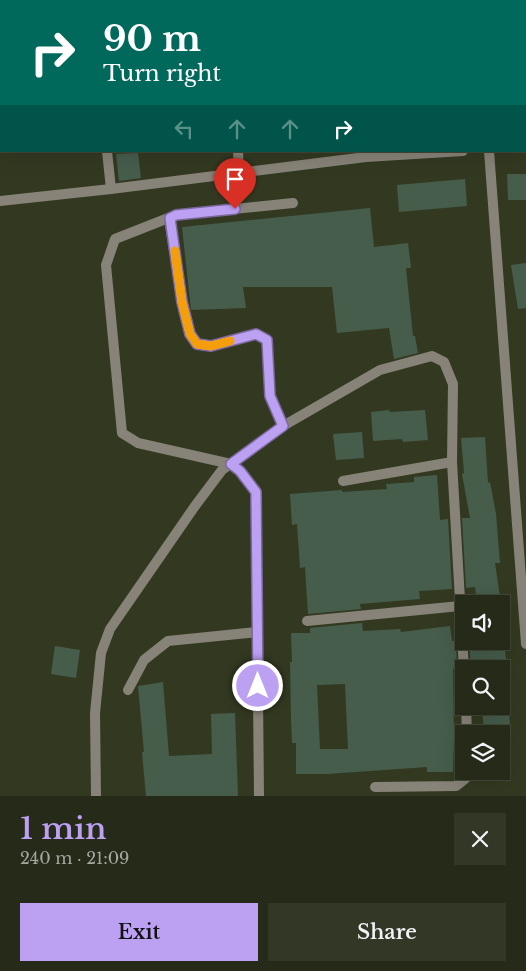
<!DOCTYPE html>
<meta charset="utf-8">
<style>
:root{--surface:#262b19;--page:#323726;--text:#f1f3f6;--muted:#a4a7a2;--line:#424738;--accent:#bca0f2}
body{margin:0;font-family:"Libre Baskerville",serif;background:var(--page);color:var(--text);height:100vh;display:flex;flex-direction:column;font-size:19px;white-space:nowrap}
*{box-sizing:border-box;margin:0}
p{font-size:16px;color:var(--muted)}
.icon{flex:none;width:28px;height:28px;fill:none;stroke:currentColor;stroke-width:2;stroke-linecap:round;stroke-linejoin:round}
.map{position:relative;height:796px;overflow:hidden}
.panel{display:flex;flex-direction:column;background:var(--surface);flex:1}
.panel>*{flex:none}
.guide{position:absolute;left:0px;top:0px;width:526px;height:152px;box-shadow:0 5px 20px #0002,0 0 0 1px var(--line);background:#00695c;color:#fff;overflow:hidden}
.controls{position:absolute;left:455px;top:595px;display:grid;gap:10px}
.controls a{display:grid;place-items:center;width:55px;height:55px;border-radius:0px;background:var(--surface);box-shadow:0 5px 20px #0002,0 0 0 1px var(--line);font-size:25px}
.pin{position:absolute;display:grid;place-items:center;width:42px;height:42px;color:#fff;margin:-51px -21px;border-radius:50% 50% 50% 0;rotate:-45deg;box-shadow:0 0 5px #0007}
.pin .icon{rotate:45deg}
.me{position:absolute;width:55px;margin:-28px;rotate:0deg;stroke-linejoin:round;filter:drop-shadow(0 0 4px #0008)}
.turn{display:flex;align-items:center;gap:18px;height:105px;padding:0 20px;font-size:22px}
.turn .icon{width:65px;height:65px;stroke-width:2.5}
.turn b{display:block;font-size:35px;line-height:42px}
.lanes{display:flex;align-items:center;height:48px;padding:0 20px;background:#0003;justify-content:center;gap:25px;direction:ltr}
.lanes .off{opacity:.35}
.round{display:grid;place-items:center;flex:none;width:52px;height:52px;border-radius:0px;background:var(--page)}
.overview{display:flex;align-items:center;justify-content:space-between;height:85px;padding:0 20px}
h1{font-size:30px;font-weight:600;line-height:38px;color:var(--accent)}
.button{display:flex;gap:10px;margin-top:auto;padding:10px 20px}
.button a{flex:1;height:58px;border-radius:0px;background:var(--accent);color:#111;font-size:20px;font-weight:600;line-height:58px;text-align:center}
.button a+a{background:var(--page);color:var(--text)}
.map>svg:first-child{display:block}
</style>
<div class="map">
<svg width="526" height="796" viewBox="0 0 526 796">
<rect width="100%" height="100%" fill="#333921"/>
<!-- building -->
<g fill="#465d4c" fill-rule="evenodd">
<path d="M138,153L141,178L119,181L116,154Z"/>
<path d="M507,174H526V200H508Z"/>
<path d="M465,179L467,206L399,212L397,185Z"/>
<path d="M370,208L374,247L408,243L411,268H406L413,336H415L418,353L394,359L389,328L337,333L332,287H243L246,308L191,310L182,227Z"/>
<path d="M526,263V308L518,309L511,265Z"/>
<path d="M389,410L390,412L425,410L428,440L403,442L402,439L373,441L371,412Z"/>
<path d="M362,432L364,458L336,460L333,434Z"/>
<path d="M485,437L488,483L490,482L496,514L500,563H495L501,604H477L475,587L466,588L462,518H470L462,474L464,473L461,438Z"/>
<path d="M437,475L440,520L448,519L452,589L419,591L420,599L360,604L361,609L308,614L305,567L300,568L297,524L292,525L290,494L342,490V492L387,489L386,484L414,482V477Z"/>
<path d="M362,623L363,631L400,629L401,632L450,626L452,641H456L457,669H453L454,736L453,772H427V767L327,774H296V743H292L291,720L290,662H292L291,633H310V628ZM345,684L348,749H320L317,685Z"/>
<path d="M469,641H504L507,669H471Z"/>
<path d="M55,646L80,650L76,678L51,674Z"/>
<path d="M163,682L169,756L212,754L211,714L235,713L238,796H146L142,752H144L138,686Z"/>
<path d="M482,706H509L510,734H484Z"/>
</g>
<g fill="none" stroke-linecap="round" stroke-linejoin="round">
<!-- minor -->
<g stroke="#888378" stroke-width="10">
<path d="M95,0V1"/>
<path d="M228,0V1"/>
<path d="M107,151L111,189"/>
<path d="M238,151L239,173"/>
<path d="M489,151L526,644"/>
<path d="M0,201L111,189L366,157L463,151"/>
<path d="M169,218L182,302L190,334L197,344L211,346L255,334L267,340L270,396L283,426"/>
<path d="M452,462L464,669"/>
<path d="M307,621L460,606"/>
<path d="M128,690L144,660L168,641L257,632"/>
<path d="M466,706L467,734"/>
<path d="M375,787L456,786L466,778L468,771"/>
<path d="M96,796L95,713L101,653L110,629L195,506L222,470L283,426L380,370L432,356L444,362L453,384L452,462L343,481"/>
<path d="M259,796L256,492L240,471L231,464L138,443L122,433L106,265L115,239L176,215L293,203"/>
</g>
</g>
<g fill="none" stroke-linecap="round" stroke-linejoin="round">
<defs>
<path id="route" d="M235,209L176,215L170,218L182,302L190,334L197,344L211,346L256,334L267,340L270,396L283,426L231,464L240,471L256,492L258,686"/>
</defs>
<!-- route casing -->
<use href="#route" stroke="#7a689d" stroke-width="12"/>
<!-- route -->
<use href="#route" stroke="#bca0f2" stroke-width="9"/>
<!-- slow -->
<path stroke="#f59e0b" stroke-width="9" d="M175,251L182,302L190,334L197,344L211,346L230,341"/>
</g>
</svg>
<div class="controls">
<a><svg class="icon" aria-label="sound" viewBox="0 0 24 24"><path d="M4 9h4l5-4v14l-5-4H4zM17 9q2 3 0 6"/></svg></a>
<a><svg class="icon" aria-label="search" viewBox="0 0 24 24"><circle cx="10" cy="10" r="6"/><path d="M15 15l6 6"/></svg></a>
<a><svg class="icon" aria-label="layers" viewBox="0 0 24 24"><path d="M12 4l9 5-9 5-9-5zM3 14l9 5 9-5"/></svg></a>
</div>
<div class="pin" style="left:235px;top:209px;background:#d93025"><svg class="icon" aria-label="arrive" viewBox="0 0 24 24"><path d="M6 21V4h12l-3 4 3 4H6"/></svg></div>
<svg class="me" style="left:258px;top:686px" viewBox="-20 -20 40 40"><circle r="17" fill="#bca0f2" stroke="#fff" stroke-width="3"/><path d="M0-11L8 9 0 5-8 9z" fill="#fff"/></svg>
<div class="guide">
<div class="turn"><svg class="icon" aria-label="right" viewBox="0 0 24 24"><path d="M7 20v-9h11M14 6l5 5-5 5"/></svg><div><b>90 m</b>Turn right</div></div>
<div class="lanes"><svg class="icon off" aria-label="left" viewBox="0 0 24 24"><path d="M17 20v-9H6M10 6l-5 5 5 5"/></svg><svg class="icon off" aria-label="ahead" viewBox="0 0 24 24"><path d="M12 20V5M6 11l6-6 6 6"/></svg><svg class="icon off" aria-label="ahead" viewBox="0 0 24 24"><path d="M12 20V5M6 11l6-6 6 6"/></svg><svg class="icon" aria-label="right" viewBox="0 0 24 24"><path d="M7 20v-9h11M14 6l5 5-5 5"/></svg></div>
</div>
</div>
<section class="panel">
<div class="overview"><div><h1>1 min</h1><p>240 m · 21:09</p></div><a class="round"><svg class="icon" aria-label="close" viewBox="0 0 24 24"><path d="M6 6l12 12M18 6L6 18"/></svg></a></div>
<div class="button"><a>Exit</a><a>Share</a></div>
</section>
